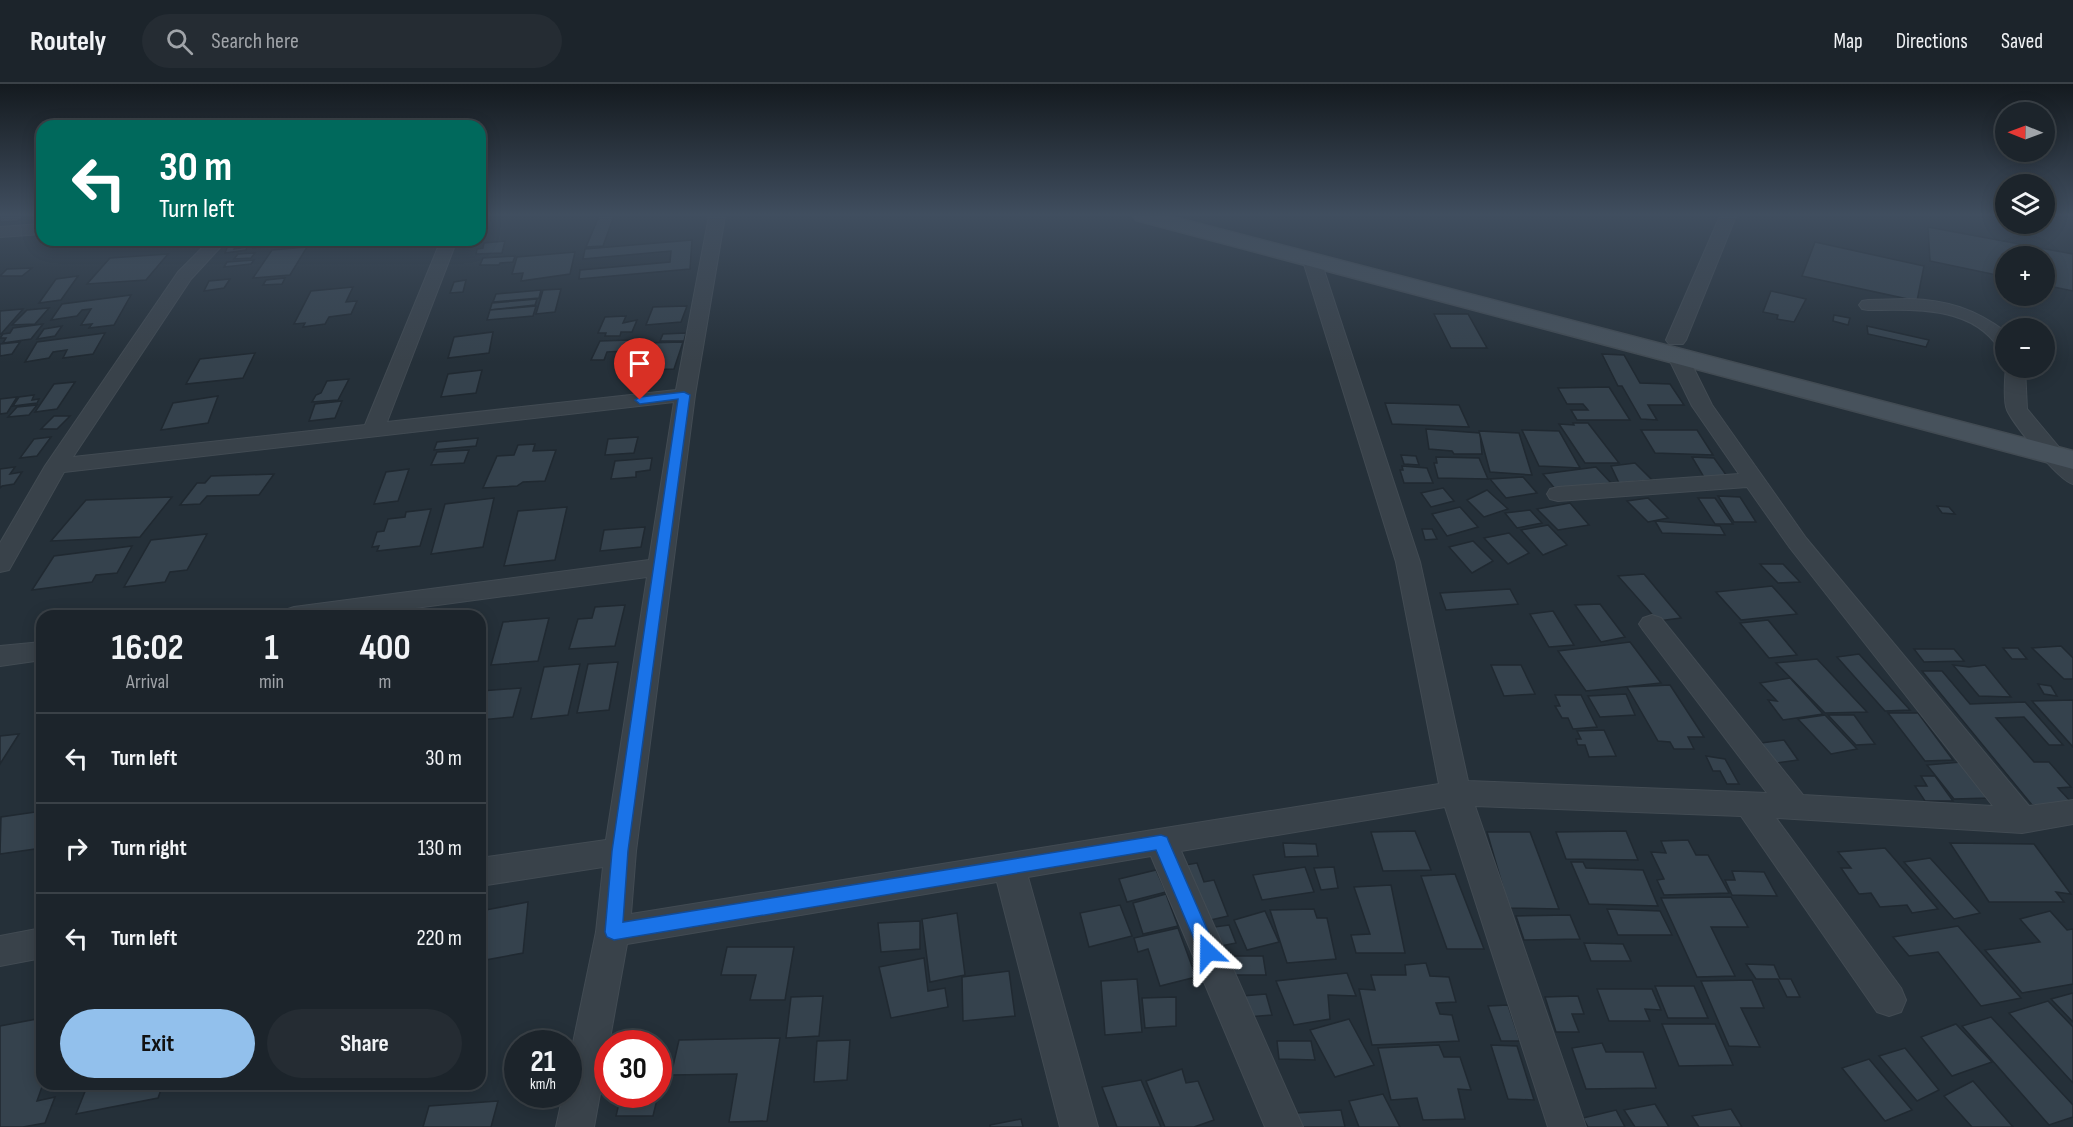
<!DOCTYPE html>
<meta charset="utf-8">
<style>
:root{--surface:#1c242b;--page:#252c33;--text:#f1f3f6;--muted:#a0a4a9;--line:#3a4147;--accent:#92c0ec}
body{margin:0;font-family:"Sofia Sans Condensed",sans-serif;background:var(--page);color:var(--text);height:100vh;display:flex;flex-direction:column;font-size:22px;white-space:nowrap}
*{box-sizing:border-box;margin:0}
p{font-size:20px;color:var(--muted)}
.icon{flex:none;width:33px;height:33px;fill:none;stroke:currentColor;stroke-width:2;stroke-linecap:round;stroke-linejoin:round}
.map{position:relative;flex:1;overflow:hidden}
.sheet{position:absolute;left:36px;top:526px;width:450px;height:480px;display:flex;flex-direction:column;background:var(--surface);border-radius:18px;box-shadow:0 3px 15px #0003,0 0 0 2px var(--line)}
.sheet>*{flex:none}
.banner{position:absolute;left:36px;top:36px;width:450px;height:126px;border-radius:18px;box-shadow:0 3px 15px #0003,0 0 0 2px var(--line);background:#00695c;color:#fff;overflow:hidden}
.needle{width:39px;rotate:271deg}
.controls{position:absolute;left:1995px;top:18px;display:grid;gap:12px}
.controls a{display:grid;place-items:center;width:60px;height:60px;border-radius:50%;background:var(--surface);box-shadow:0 3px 15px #0003,0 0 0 2px var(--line);font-size:30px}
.speed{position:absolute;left:504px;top:946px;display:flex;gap:12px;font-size:30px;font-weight:700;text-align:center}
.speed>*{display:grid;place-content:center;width:78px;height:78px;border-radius:50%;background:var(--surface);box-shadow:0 3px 15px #0003,0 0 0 2px var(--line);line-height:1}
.speed small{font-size:15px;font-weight:400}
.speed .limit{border:9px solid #d22;background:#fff;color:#111}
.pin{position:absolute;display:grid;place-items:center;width:51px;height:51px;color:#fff;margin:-62px -26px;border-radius:50% 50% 50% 0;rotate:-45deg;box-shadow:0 0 6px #0007}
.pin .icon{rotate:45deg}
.me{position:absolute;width:66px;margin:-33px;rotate:337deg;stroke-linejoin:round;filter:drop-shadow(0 0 4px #0008)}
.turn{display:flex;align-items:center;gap:21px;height:126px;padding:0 24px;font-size:27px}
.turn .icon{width:78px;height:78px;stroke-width:2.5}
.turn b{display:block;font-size:42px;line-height:51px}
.eta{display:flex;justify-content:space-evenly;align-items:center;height:102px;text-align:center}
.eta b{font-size:36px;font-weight:700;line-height:42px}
.cta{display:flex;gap:12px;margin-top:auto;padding:12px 24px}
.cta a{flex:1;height:69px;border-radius:36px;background:var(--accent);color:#111;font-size:24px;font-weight:700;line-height:69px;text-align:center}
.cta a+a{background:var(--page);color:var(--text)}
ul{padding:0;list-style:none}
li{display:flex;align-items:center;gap:18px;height:90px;padding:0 24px;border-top:2px solid var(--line)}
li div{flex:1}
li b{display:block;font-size:22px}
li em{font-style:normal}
header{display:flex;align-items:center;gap:36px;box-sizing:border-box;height:84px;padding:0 30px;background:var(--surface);border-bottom:2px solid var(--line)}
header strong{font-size:28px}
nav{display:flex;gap:33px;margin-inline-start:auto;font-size:21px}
.search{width:420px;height:54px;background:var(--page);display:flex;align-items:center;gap:15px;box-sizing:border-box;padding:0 21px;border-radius:33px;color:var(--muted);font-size:22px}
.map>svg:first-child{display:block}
</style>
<header>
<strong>Routely</strong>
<div class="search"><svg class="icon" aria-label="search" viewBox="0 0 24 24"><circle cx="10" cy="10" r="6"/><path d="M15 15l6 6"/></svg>Search here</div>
<nav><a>Map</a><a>Directions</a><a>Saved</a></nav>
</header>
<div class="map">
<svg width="2073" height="1043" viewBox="0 0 2073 1043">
<rect width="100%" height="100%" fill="#253039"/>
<!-- building -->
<g fill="#35424d" stroke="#202931" stroke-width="1.5">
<path d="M0,132H24L18,137L0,138Z"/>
<path d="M599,132H614L603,162L586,163Z"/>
<path d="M1928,143L2073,170V207L2044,201V172H2006V193L1930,177Z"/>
<path d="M258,156H309L308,159L253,164Z"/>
<path d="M692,156L690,185L579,195L580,186L670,178L671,167L583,175L585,165Z"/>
<path d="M505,157L502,169L476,170L477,165L483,164L484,159Z"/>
<path d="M1815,158L1924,182L1917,217L1802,192Z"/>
<path d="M229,159H237L234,165L247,163L246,166L225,169Z"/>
<path d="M307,163L290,191L253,194L272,166Z"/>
<path d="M575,168L570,190L521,197L523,189L512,190L517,173Z"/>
<path d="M255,169L251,174L234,175L238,170Z"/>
<path d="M168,170L146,196L87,200L110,174Z"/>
<path d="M515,172L513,178L500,179L499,181H480L483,174Z"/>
<path d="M254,176L251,180L224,183L227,178Z"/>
<path d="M32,184L22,192H0L7,185Z"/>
<path d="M78,192L61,216L39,219L56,195Z"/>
<path d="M285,194L282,200L263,201L266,196Z"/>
<path d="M230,195L224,204L204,207L209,197Z"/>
<path d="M466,196L463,208L450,209L454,198Z"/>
<path d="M353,203L346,218L357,217L351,230L329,233L325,240L303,243L305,239L294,240L311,207Z"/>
<path d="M561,205L555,228L536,230L543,206Z"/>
<path d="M541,206L539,214L493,218L496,210Z"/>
<path d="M1771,207L1806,215L1794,238L1777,235L1778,231L1763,228Z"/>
<path d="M131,211L114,241L89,244L92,240L81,241L91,225L82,226L77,232L51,236L62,220Z"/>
<path d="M537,215L535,221L490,226L492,219Z"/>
<path d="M536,222L533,232L487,236L490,226Z"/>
<path d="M687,222L681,238L646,241L653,223Z"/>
<path d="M49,224L35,240L12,241L27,226Z"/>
<path d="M23,225L1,250H0V227Z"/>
<path d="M1434,230H1468L1487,264H1451Z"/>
<path d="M1834,231L1850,234L1848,241L1833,237Z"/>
<path d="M626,232L623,239L637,236L632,248H621L620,252H605L606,249H598L605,233Z"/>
<path d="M43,240L31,255L3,259L6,254H0L3,250L10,249L13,244Z"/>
<path d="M62,242L55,252L37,255L44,245Z"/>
<path d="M1867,242L1929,256L1926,263L1868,250Z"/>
<path d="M493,248L489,269L448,274L454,253Z"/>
<path d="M105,249L93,270L63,274L67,266L53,268L49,274L25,278L37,258Z"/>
<path d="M686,249L684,257H660L663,250Z"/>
<path d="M631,256L627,267L607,268L604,276H591L600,257Z"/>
<path d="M20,258L12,270L0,272V260Z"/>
<path d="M683,258L674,285L634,286L644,259Z"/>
<path d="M255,269L243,294L186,300L200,275Z"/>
<path d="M1602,270L1624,271L1640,299L1670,300L1684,321H1648L1657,336L1641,335L1622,302H1618Z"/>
<path d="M482,286L476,309L441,313L448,290Z"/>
<path d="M349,295L338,316L312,318L316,311L321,309L327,297Z"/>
<path d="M75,298L57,325L35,328L54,300Z"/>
<path d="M1609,303L1630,336H1577L1571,326H1588L1583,320H1567L1558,304Z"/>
<path d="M34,311L32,316L39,315L37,319L13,322L19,313Z"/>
<path d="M218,312L208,339L161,346L173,319Z"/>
<path d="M17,313L7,329L0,330V315Z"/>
<path d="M342,317L335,334L309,337L315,320Z"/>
<path d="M1385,319L1459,321L1469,343L1392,340Z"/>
<path d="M37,321L29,331L8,333L17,323Z"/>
<path d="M54,332H70L57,345H41Z"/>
<path d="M1573,339H1588L1619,379H1585L1559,340L1574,341Z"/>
<path d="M1426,345L1480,349L1482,370H1454L1452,367L1429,365Z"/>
<path d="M1522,346L1559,347L1580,384L1539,382Z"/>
<path d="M1641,346H1697L1713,371L1655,369Z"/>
<path d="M1479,347L1519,349L1532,391L1490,388Z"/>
<path d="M51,353L37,372L20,374L34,355Z"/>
<path d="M638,353L634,369L605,371L608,355Z"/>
<path d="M478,354L476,362L434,366L437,358Z"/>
<path d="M535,360L533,367L556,366L545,397L523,398L517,402L483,404L497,372L514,371L518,361Z"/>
<path d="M469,366L464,379L431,381L437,368Z"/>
<path d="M1401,371L1416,372L1419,381L1404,380Z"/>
<path d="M1436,373L1479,374L1488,395L1438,394L1434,379H1437Z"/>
<path d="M1692,373L1714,374L1729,395H1705Z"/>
<path d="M652,374L650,386L636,388V393L611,395L615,377Z"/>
<path d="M1635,379L1652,396L1619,399L1611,382Z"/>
<path d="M1402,382L1427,384L1433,399H1404L1400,386H1403Z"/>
<path d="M15,383L10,390L22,388L14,400L2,402L0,404V385Z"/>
<path d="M1596,383L1611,399L1556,406L1543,390Z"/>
<path d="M409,385L398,417L374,420L386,388Z"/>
<path d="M274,390L259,411L207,412L200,420L180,421L197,399H205L211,392Z"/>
<path d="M1523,393L1537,409L1506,414L1490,395Z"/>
<path d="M1443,404L1454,417L1431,423L1421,409Z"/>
<path d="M1487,406L1508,425L1484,433L1467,416Z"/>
<path d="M1718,412L1740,413L1756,438H1734Z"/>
<path d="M172,413L140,453L51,457L86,416Z"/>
<path d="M494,414L483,463L431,470L445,420Z"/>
<path d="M1648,414L1668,434L1648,438L1627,417Z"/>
<path d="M1698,414H1715L1733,440H1715Z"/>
<path d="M1570,419L1589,441L1558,446L1537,425Z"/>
<path d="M1937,422L1949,423L1955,430L1942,429Z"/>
<path d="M567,423L555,476L504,482L518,427Z"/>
<path d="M1460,423L1478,443L1447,452L1432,430Z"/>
<path d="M431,425L420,462L377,467L379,462L372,463L377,448L384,447L388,435L405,433L406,428Z"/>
<path d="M1530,426L1542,439L1517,444L1505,429Z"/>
<path d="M1655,437L1720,442L1725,451L1662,449Z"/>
<path d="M1548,441L1567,461L1543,471L1521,446Z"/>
<path d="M645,443L641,463L600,467L604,446Z"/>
<path d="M1422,445H1432L1437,455L1425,456Z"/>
<path d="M1509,449L1529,469L1508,480L1484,454Z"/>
<path d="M207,450L187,486L170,488L165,498L124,503L151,456Z"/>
<path d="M1473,457L1493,477L1472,489L1449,463Z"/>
<path d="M132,462L117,489L96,491L92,498L32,506L54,472Z"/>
<path d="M1760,480H1783L1800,498L1778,499Z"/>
<path d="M1644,490L1681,534L1658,537L1618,492Z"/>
<path d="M1772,502L1797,530L1741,536L1716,508Z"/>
<path d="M1510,505L1518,520L1446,526L1440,509Z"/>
<path d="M1600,520L1625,553L1601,558L1575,521Z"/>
<path d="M625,521L615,562L569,565L578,535L592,534L595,523Z"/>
<path d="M1553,527L1574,561L1549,563L1530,530Z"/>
<path d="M549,534L538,577L491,581L503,538Z"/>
<path d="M1768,536L1797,571L1769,574L1740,539Z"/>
<path d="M1630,558L1661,599L1586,607L1558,567Z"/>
<path d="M2061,562L2073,574V595H2064L2032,564Z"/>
<path d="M2003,564H2018L2027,575H2012Z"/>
<path d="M1914,565H1954L1964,577L1924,578Z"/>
<path d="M1859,570L1910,626L1885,627L1837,573Z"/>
<path d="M1817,575L1867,628L1825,629L1776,579Z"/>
<path d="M618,578L609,626L577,629L588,580Z"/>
<path d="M580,580L568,631L531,635L544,583Z"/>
<path d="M1491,581H1521L1535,610L1504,612Z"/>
<path d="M1953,581L1969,583L1985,581L2011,613L1979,612Z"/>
<path d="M1922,587H1942L1970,620L2025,618L2063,661H2049L2024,633L1996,634L2034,678H2049L2071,703L2058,704L2073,720L2032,721Z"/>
<path d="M1790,594L1823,630L1783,636L1768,616L1777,617L1760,599Z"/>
<path d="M2038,600L2051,602L2057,612L2044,610Z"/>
<path d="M1670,601L1704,653H1688L1694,665H1674L1670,658L1658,657L1627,603Z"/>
<path d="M521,604L513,633L480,636V607Z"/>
<path d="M1626,610L1635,631L1600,633L1588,612Z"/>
<path d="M1555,611H1581L1597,643L1573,645L1568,634H1562L1555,622H1560Z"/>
<path d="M2073,616V663L2032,617Z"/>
<path d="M1888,629H1918L1953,676L1925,677Z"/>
<path d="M1825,631L1857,665L1831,670L1798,635Z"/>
<path d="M1828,631H1854L1875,660L1856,661Z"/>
<path d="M1604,646L1616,672L1589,673L1585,661H1578L1576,655H1581L1577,647Z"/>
<path d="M19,650L0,680V652Z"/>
<path d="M1784,656L1798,676L1776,679L1761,659Z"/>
<path d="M1706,672L1725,675L1739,700H1727L1720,687H1713Z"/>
<path d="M1961,678L1990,714L1954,715L1927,681Z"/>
<path d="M1921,692H1935L1953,717H1925L1915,702H1927Z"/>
<path d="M42,727V764L0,770L1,733Z"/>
<path d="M1415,747L1431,786L1383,787L1371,748Z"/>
<path d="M1626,747L1638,776L1566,775L1556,748Z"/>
<path d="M1487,748H1530L1559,825L1509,824Z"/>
<path d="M1688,756L1696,771H1708L1729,809L1664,811L1657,796L1664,795L1651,768L1666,769L1661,757Z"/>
<path d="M1283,759L1316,760L1318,772L1285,773Z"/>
<path d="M1950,759L2034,760L2071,810L2056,808L2064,818H1989Z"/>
<path d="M1885,764L1938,825L1912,829L1907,821L1880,823L1871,809L1859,810L1841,784H1851L1838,768Z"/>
<path d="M1930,774L1980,829L1954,835L1904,778Z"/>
<path d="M1571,778H1583L1586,784L1643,786L1658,822L1589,820Z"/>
<path d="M1197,779L1204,798L1214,796L1228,832L1202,838L1185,781Z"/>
<path d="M1305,783L1314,808L1262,816L1253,791Z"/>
<path d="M1334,783L1338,804L1321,806L1314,784Z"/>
<path d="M1156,786L1166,808L1127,818L1119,795Z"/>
<path d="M1732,787L1764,788L1777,812L1732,811L1725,796H1735Z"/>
<path d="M1455,790L1484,865H1447L1421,792Z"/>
<path d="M1391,801L1405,869H1356L1351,851L1370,850L1354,803Z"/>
<path d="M1166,810L1178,842L1143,850L1133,819Z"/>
<path d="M1731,813L1748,843H1711L1735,892L1697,893L1661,814Z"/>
<path d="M528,818L523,869L480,877V827Z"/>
<path d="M1120,821L1132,852L1089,863L1080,829Z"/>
<path d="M1314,825L1317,834H1327L1336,875L1287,879L1270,826Z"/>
<path d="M1607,825L1660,827L1672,851H1618Z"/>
<path d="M1265,827L1279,858L1247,866L1234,836Z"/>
<path d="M2050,827L2067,846L2073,845V900L2022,909L1985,866L2040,858L2020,835Z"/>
<path d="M957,829L965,891L930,898L922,835Z"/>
<path d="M1570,831L1580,855L1524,856L1516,832Z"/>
<path d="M920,837V865L881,868L878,839Z"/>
<path d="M1229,841L1236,859L1221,862L1214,843Z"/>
<path d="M1958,842L2021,914L1981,922L1938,868L1909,872L1893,853Z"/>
<path d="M1178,844L1196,893L1160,902L1148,865L1138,868L1134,854Z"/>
<path d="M1584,859L1623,860L1631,877H1591Z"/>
<path d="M727,863H794L785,916H750L756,891H721Z"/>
<path d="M1228,872H1263L1266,891H1230Z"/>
<path d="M924,874L928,907L945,904L948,923L891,934L879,883Z"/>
<path d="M1426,879L1430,892L1449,893L1456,918L1436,919L1440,930L1452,931L1459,957L1372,961L1359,905L1375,906L1371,891H1406L1405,881Z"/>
<path d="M1746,880L1774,881L1780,895H1791L1800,913H1787L1778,895H1756Z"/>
<path d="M1009,887L1015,932L963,937L962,893Z"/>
<path d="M1347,889L1356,912L1328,911L1330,935L1294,941L1276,897Z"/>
<path d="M1137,895L1142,948L1105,951L1101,897Z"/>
<path d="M1752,896L1764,924H1741L1760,963L1729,962L1701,897Z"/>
<path d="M1655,902H1694L1708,934H1668Z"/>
<path d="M1597,905H1652L1661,926L1645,925L1650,937H1609Z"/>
<path d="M2073,909V938L2051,915Z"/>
<path d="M1266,910L1272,931L1247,933L1242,912Z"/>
<path d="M823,912L819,952L786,954L791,913Z"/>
<path d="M1578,912L1584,930H1572L1579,948H1556L1545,913Z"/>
<path d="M1176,913V942L1145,944L1142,914Z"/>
<path d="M2048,917L2073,943V999L2009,929Z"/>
<path d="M1508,921L1520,957H1501L1488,922Z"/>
<path d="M1991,933L2073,1021V1033L2049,1041L1962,942Z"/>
<path d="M42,934L43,1000L37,1017L55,1013L45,1039L23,1043H0V942Z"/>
<path d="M1349,935L1374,981L1335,993L1310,946Z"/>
<path d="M1662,940H1715L1733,981L1679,982Z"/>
<path d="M1956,940L1992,978L1952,992L1921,953Z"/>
<path d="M780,954L767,1037L729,1038L737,990L671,991L679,956Z"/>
<path d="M850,956L847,996L814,998L817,957Z"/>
<path d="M1277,957H1311L1315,976L1279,975Z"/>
<path d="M1602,959L1606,968H1643L1656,1004L1586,1005L1572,964Z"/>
<path d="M1439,961L1444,973H1460L1471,1006L1458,1005L1465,1035L1423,1036L1417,1014L1391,1016L1378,964Z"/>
<path d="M1491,961L1517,962L1534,1016L1508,1015Z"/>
<path d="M1905,964L1939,1006L1917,1017L1879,972Z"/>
<path d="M1869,975L1912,1026L1885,1037L1842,984Z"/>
<path d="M1182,985L1186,999L1198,997L1214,1036L1194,1043H1165L1146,997Z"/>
<path d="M1141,996L1161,1043H1117L1102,1003Z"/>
<path d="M1973,997L2013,1043H1972L1944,1012Z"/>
<path d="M88,1000H163L158,1014L76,1030Z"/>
<path d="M1383,1010L1400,1043H1359L1349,1017Z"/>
<path d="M621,1011H658L653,1032H616Z"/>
<path d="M498,1017L491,1043H423L429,1022Z"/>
<path d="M1655,1020L1669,1043H1635L1624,1026Z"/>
<path d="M1731,1025L1742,1043H1699L1692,1032Z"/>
<path d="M1341,1026L1345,1043H1300L1296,1029Z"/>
<path d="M1616,1026L1625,1043H1588L1583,1034Z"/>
<path d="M1021,1035L1023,1043H990V1041Z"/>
</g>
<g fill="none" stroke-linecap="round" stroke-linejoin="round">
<defs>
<g id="street">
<path d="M709,132H725L695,311L636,767L631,830L1439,700L1396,478L1303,177L1306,173H1318L1321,177L1420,478L1468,697L1767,709L1643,546L1639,540L1643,534L1652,531L1661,534L1803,711L1993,722L1790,464L1747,403L1558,417L1550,415L1547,410L1550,405L1558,403L1739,390L1692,322L1667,271L1670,267H1684L1687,271L1712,321L1806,454L2029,722L2073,716V740L2022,749L1776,734L1901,904L1906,916L1901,928L1889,932L1877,928L1741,732L1475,722L1586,1043H1548L1445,723L1181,767L1303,1043H1265L1151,772L1028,793L1098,1043H1060L997,798L627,860L594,1043H556L563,1011H568V983L596,848L603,783L480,802V774L606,756L647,493L356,532H281L285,526L294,523L649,476L674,318L64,388L9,486L0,488V459L45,382L178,188L210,156H227L191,195L73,373L365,341L441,156H457L387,338L676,306Z"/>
<path d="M1720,132H1736L1686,256L1683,260H1669L1666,256Z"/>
<path d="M42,140V150L0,153V143Z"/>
<path d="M1909,215C1947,216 1975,225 2006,248V266L1999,264C1970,221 1914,226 1868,226L1862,225L1859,221L1862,217L1868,216Z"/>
<path d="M2006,283L2025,284L2027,325L2073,380V400C2058,396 2014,341 2007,326C2003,316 2005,295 2006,283Z"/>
<path d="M42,558V576L0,582V562Z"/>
<path d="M42,844V874L0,882V852Z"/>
</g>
<path id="secondary" d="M1133,132H1169L2073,367V385L1136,136Z"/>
</defs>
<!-- street casing -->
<use href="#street" stroke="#424b53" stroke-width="2"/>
<!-- secondary casing -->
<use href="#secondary" stroke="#424b53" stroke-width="3"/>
<!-- street -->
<use href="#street" fill="#39424a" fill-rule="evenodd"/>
<!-- secondary -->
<use href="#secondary" fill="#47525c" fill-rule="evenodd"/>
</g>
<!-- sky -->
<linearGradient id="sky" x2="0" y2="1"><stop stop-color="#141a1f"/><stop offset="0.47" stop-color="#404e5f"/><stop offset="1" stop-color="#404e5f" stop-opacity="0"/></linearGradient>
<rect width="2073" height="278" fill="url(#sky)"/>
<!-- route -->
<path fill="#1a73e8" stroke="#114b97" stroke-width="1.5" d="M684,308L690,311L628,767L623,838L1161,751L1167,753L1169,758L1217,868L1214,874L1208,876L1202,874L1156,766L614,856L607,853L605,848L612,767L678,315L640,320L635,316L640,313Z"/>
</svg>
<div class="controls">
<a><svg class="needle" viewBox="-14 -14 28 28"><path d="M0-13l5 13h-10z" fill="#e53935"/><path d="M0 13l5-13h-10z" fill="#a0a4a9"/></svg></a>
<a><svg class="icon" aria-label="layers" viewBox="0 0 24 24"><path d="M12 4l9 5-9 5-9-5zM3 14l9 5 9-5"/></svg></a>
<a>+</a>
<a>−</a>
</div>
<div class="speed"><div>21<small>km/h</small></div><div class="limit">30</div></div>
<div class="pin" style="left:640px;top:316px;background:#d93025"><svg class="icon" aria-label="arrive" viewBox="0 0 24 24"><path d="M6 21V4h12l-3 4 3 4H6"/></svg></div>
<svg class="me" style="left:1208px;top:868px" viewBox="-20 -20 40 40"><path d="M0-17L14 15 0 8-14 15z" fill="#1a73e8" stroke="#fff" stroke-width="4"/></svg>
<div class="banner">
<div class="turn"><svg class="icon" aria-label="left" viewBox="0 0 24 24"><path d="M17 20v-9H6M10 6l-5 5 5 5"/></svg><div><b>30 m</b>Turn left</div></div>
</div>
<section class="sheet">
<div class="eta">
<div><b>16:02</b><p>Arrival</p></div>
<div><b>1</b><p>min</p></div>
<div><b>400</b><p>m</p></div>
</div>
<ul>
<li><svg class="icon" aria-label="left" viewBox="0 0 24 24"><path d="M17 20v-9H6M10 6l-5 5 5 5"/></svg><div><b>Turn left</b></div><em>30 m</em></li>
<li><svg class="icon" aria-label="right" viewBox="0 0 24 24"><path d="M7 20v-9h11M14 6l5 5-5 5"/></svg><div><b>Turn right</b></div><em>130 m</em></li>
<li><svg class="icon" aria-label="left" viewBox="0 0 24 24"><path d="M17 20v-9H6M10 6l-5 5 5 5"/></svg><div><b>Turn left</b></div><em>220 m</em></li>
</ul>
<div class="cta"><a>Exit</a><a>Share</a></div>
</section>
</div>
